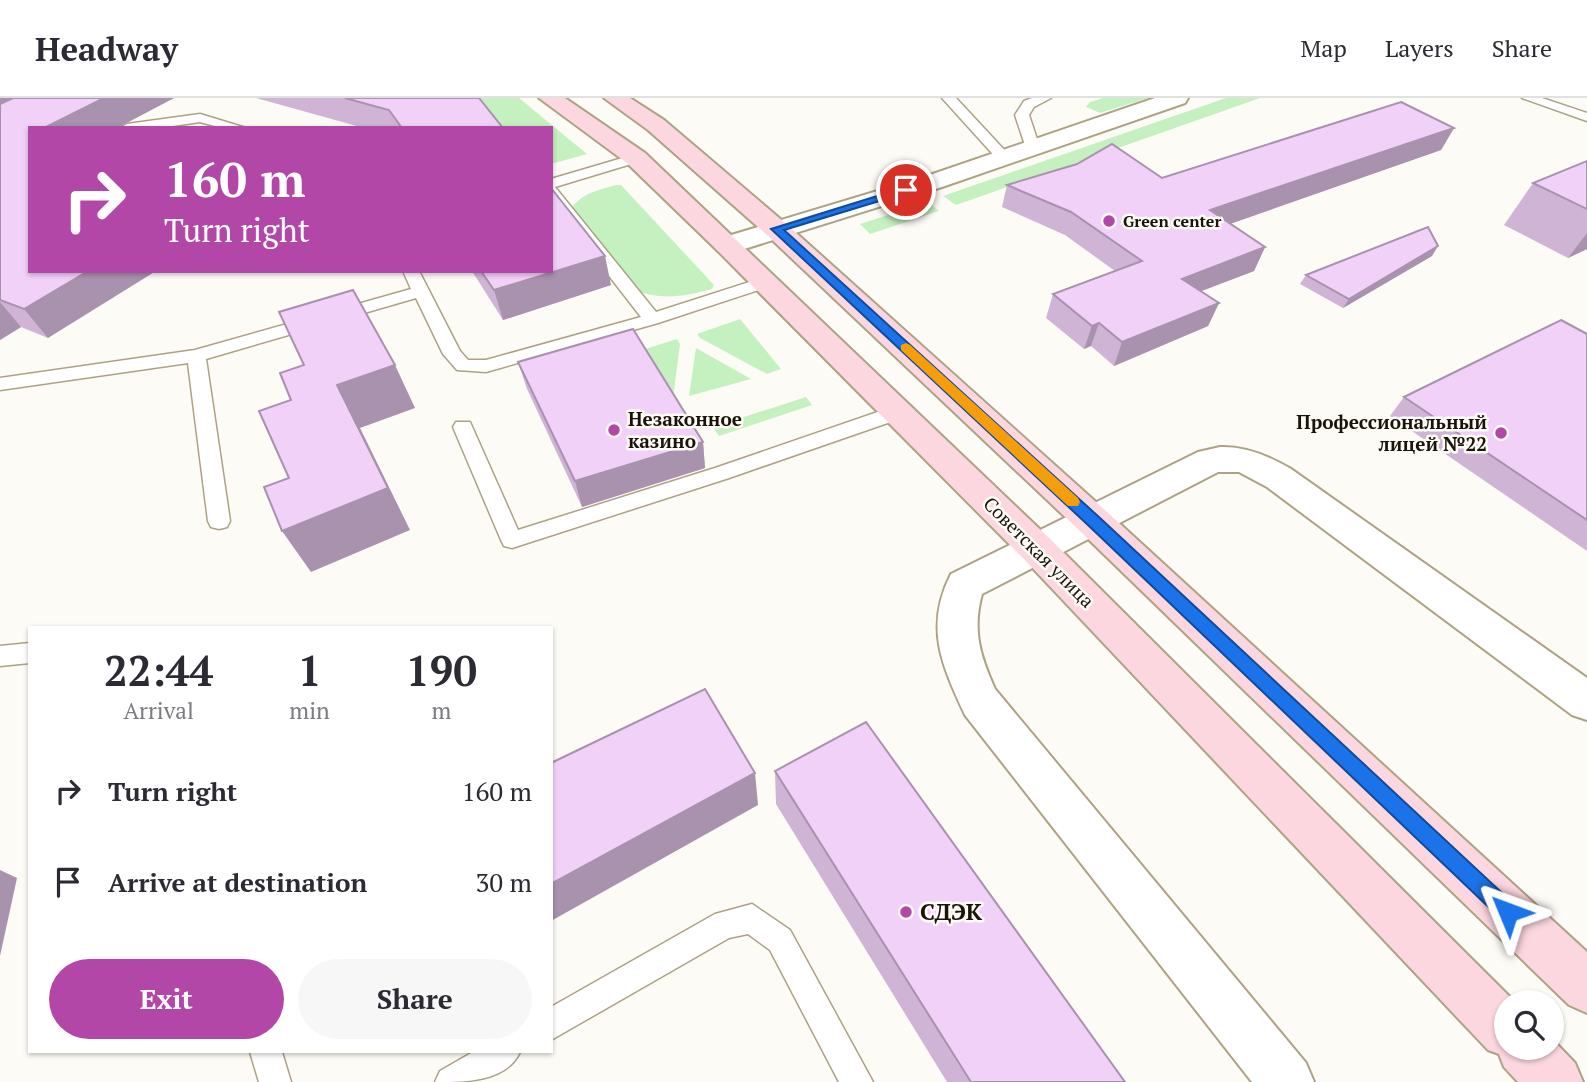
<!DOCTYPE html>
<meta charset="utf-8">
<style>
:root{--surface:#fff;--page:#f7f7f7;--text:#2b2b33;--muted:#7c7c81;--line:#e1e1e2;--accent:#b347a8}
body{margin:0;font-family:"PT Serif",serif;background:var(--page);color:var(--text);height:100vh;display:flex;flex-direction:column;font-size:26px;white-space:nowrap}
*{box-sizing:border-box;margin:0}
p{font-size:23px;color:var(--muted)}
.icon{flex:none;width:38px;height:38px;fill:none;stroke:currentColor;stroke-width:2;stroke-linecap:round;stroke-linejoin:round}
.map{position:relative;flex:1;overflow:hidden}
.panel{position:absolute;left:28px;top:528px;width:525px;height:427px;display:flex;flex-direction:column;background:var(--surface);border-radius:0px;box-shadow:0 2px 5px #0004}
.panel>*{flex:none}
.hud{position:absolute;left:28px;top:28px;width:525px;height:147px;border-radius:0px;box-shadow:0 2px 5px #0004;background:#b347a8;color:#fff;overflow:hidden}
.fabs{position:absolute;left:1494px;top:892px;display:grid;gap:14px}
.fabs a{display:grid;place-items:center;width:70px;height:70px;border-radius:50%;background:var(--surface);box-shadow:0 2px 5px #0004;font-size:35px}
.pin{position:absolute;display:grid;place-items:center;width:60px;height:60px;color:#fff;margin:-30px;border:4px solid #fff;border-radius:50%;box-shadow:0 2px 7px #0007}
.me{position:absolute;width:77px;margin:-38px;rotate:314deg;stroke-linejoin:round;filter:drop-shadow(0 0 5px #0008)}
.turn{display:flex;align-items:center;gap:24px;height:147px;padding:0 21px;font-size:32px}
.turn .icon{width:91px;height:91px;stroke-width:2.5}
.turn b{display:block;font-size:49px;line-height:60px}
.eta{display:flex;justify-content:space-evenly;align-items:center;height:119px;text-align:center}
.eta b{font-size:42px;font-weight:700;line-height:49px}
.action{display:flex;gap:14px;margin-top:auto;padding:14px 21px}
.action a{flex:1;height:80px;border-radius:42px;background:var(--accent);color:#fff;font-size:28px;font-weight:700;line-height:80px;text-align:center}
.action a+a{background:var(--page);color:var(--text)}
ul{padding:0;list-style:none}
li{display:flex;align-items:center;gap:21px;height:91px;padding:0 21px}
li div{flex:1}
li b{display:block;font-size:26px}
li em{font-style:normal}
header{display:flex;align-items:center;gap:42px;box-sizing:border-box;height:98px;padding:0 35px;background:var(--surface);border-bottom:2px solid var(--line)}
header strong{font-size:33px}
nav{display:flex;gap:38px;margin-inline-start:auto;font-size:24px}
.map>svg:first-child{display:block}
</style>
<header>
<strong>Headway</strong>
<nav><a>Map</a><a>Layers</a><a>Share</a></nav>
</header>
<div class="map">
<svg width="1587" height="984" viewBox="0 0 1587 984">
<rect width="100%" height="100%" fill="#fdfbf5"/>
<!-- green -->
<g fill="#c5f1c1">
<path d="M477,0H519L587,56L551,66V30H504Z"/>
<path d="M1103,0H1148L1100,15L1086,9L1090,4Z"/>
<path d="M1226,0H1260L956,107L943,98Z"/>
<path d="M616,87H621L714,187L712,191C686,198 661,203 635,192L574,116L572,109C583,95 599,92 616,87Z"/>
<path d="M928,104L939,113L870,136L860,126Z"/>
<path d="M740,221L781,271L767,276L700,240L697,236Z"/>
<path d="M677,241L680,246L673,300L642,252Z"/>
<path d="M696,250L751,281L689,298Z"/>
<path d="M806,299L812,307L719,338L713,329Z"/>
</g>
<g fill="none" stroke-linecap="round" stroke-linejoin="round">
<defs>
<g id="lane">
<path d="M942,0H956L1009,57V63H999Z"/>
<path d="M1032,0H1051L1034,9L1029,17L1040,50L1033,54L1026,50L1015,17L1024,3Z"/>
<path d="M1522,0H1542L1587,15V23Z"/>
<path d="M200,16L246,30H222L200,24L159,30H120L127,26Z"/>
<path d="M636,56L643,60L641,63L555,89L656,214L765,179L773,184L771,188L658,225L486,274L457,272L443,256L416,200L206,261L230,423L227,429L219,431L211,429L208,423L188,265L0,292V280L195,252L411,191L403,173H419L460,253L468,262H486L641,219L551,103V81Z"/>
<path d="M898,307L905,309L908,314L905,319L729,380L512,450L504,448L501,442L453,329L456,324H470L518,432L715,370Z"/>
<path d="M30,545V565L0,568V548Z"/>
<path d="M752,806L790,832L873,984H839L770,852L748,836L729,840L551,942V909L715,816Z"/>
<path d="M250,954H282L291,984H259Z"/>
<path d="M473,954H520C506,984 465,984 435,984L440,973Z"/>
</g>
<g id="street">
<path d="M1155,0H1188L1185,5L942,89L738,153L728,155L718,153L714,147L718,141L924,79Z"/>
<path d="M1220,349C1245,348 1269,358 1291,371L1587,580V622L1572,617L1267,389L1239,374H1218L982,496C972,532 980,558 995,591L1306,965L1314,984H1252L965,617C942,567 924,529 951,476L1198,354Z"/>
</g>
<g id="secondary">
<path d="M539,0H565L645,55L1050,441L1516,905H1507V950H1552V941L1575,965L1583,984H1518L1504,969L1499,956L1488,952L1024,461L718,153L627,65Z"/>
<path d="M604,0H630L664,22L785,125L1107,414L1587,854V915L1569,907L1081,434L767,137L648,32Z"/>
</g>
</defs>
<!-- lane casing -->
<use href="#lane" stroke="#ada284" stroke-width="3"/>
<!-- street casing -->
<use href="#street" stroke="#ada284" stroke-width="4"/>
<!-- secondary casing -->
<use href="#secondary" stroke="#ada284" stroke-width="4"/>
<!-- lane -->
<use href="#lane" fill="#fff" fill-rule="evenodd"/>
<!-- street -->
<use href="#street" fill="#fff" fill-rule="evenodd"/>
<!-- secondary -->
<use href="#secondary" fill="#fdd7e0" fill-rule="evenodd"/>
</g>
<!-- wall -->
<g fill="#d0b4d6">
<path d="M0,0H174L117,30H30L48,240L21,229L0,242Z"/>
<path d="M256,0H479L503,30H364Z"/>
<path d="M1454,30L1441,52L1230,126L1265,149L1254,173L1201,193L1219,205L1208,228L1114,268L1091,248L1084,251L1046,220L1053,196L1115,173L1065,137L1002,109L1007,87L1162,80Z"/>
<path d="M1587,63V151L1568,160L1504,127L1533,85Z"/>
<path d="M1432,158L1343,210L1300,186L1306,177Z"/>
<path d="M472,173H551L611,187L503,222Z"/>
<path d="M1587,236V453L1390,318L1404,299Z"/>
<path d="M518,264L703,344L705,370L582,409L527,291Z"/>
<path d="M775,673L1125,984H947L776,706Z"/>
</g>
<!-- shaded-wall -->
<g fill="#a992ae">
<path d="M0,0H61L0,28Z"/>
<path d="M104,0H174L117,30H47L46,29Z"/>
<path d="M1454,30L1441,52L1201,136L1210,112Z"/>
<path d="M1587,135V151L1568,160Z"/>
<path d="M1438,148L1432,158L1343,210L1349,201Z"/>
<path d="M1265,149L1254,173L1173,204L1182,181Z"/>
<path d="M605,158L611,187L503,222L494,192Z"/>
<path d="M88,173H156L48,240L24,211Z"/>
<path d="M0,204L21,229L0,242Z"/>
<path d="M1219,205L1208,228L1114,268L1122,244Z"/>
<path d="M1099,225L1091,248L1084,251L1092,228Z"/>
<path d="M395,267L415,310L360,330L410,432L311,474L282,433L337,287Z"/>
<path d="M703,344L705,370L582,409L575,383Z"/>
<path d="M755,675L758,707L551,823V786Z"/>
<path d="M0,772L17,780L0,858Z"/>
</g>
<!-- building -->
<g fill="#f2d1f9" stroke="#a992ae" stroke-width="2">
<path d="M13,0H104L46,29L50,30H30V173H88L24,211L0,202V6Z"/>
<path d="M345,0H479L503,30H402L389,12Z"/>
<path d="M1401,4L1454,30L1210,112L1265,149L1182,181L1219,205L1122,244L1099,225L1092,228L1053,196L1142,163L1071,114L1007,87L1077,66L1112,46L1162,80Z"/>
<path d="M1587,63V111L1533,85Z"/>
<path d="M551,90L605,158L494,192L481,173H551Z"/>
<path d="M1428,129L1438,148L1349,201L1306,177Z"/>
<path d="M353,192L395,267L337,287L388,390L282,433L264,389L289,380L259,313L291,302L280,275L304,267L279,214Z"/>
<path d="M1561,222L1587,236V422L1404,299Z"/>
<path d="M633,231L703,344L575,383L518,264Z"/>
<path d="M705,591L755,675L551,786V665Z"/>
<path d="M866,624L1125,984H971L775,673Z"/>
</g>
<!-- route -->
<path fill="#1a73e8" stroke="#114b97" stroke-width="2" d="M906,89L909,90V94L784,132L1100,420L1515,807L1518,814L1515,821L1508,824L1501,821L1089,428L771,131Z"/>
<!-- slow -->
<path fill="#f59e0b" d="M906,245L910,247L1078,400L1080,404L1078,408H1068L901,252V247Z"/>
<!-- markers -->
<g fill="#b347a8" stroke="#fdfbf5" stroke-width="2.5">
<circle cx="1109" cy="123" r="7"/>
<circle cx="614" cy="332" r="7"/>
<circle cx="1501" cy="335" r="7"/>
<circle cx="906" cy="814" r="7"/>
</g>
<g text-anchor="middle" stroke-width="5" stroke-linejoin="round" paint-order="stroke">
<!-- far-poi labels -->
<g font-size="16" font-weight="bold" fill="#181409" stroke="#fdfbf5" text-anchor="start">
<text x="1123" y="129">Green center</text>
</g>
<!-- poi labels -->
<g font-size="19" font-weight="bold" fill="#181409" stroke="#fdfbf5" text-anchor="start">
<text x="628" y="328">Незаконное<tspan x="628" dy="22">казино</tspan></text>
<text x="1487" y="331" text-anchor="end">Профессиональный<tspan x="1487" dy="22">лицей №22</tspan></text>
</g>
<!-- street labels -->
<g font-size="19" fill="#181409" stroke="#fdfbf5">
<text transform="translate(1039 454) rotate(45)" y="7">Советская улица</text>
</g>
<!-- near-poi labels -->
<g font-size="23" font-weight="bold" fill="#181409" stroke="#fdfbf5" text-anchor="start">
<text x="920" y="822">СДЭК</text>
</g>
</g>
</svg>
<div class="fabs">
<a><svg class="icon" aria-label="search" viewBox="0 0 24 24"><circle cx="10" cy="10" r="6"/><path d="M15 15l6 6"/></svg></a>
</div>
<div class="pin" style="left:906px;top:92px;background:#d93025"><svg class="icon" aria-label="arrive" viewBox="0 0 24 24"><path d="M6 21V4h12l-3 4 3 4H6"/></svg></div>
<svg class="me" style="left:1508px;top:814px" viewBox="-20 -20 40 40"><path d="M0-17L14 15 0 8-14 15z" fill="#1a73e8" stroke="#fff" stroke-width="4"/></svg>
<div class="hud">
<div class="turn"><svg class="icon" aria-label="right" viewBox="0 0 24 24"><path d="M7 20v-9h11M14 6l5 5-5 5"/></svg><div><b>160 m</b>Turn right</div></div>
</div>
<section class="panel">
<div class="eta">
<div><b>22:44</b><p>Arrival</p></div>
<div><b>1</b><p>min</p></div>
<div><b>190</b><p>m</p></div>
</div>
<ul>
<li><svg class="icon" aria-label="right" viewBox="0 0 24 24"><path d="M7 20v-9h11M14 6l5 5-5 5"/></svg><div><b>Turn right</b></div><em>160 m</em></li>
<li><svg class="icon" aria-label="arrive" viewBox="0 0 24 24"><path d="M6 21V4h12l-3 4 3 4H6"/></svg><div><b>Arrive at destination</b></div><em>30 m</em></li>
</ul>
<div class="action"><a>Exit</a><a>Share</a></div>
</section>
</div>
